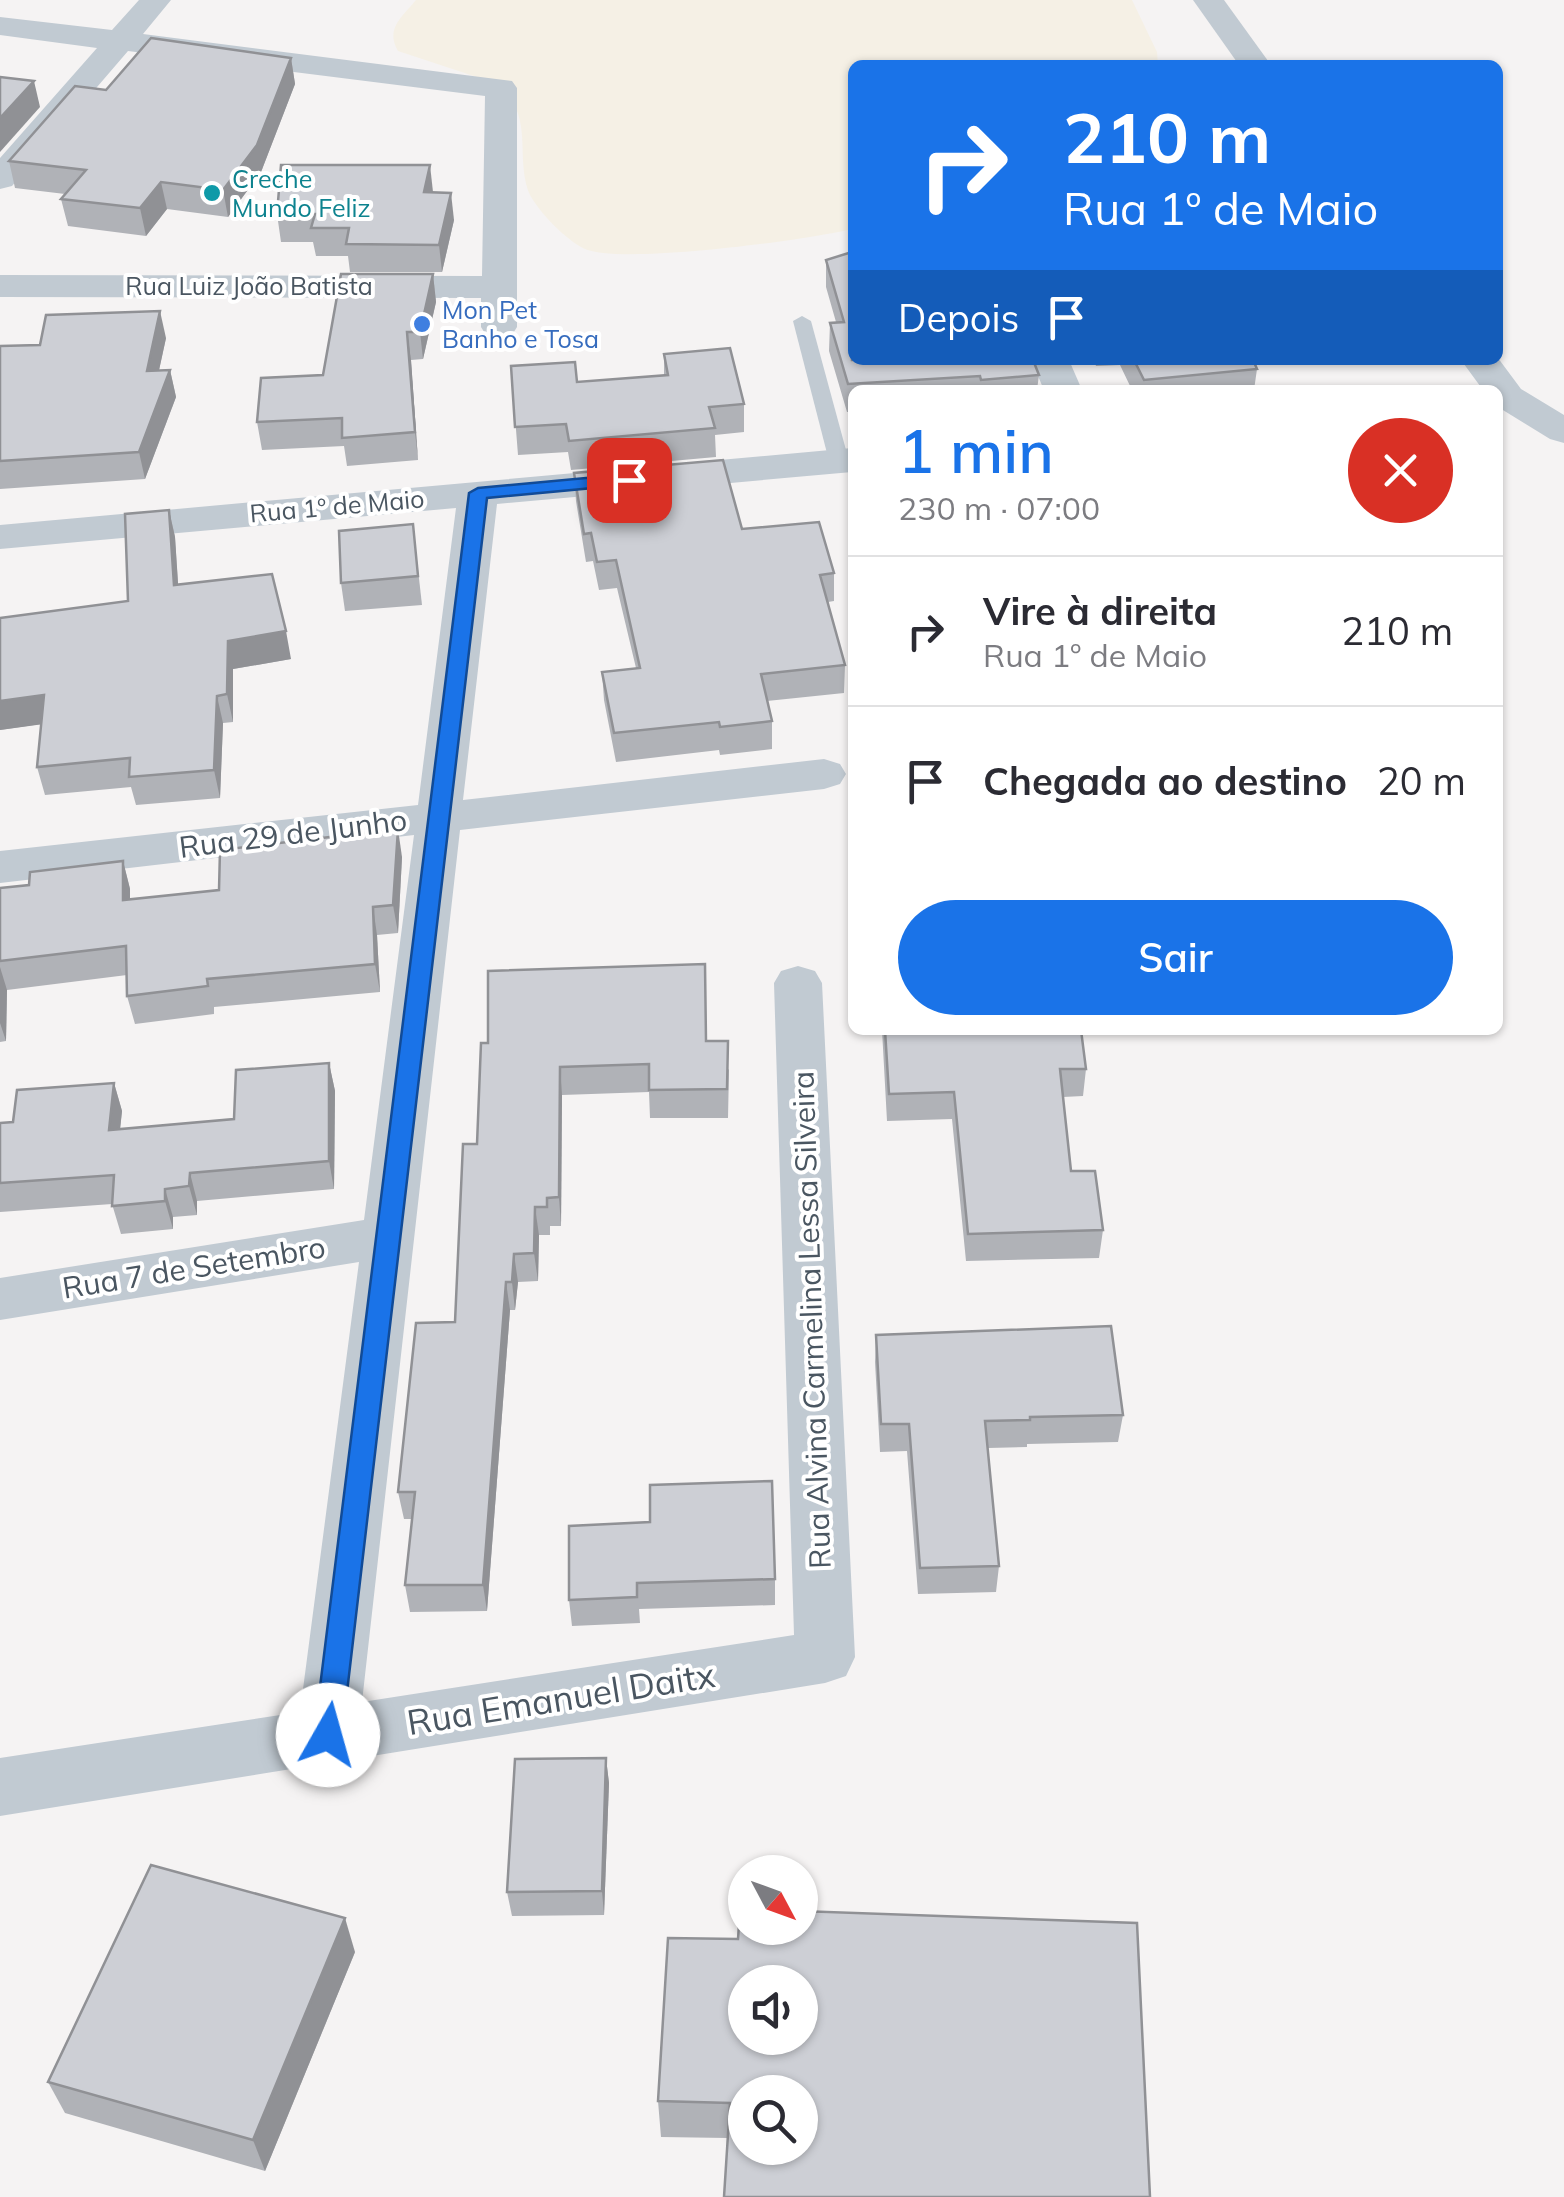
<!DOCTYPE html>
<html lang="pt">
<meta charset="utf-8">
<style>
:root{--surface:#fff;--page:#f2f2f3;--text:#2b2b33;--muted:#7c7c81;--line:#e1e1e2;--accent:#1a73e8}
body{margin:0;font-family:Mulish,sans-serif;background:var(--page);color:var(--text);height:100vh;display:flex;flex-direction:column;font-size:38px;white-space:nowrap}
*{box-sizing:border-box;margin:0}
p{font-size:32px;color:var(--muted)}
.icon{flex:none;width:55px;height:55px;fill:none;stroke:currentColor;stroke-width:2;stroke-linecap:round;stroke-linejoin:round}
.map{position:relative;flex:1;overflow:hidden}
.details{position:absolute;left:848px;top:385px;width:655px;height:650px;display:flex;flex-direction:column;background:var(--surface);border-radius:15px;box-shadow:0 2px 8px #0004}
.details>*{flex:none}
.guide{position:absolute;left:848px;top:60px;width:655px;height:305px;border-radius:15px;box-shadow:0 2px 8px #0004;background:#1a73e8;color:#fff;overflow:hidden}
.needle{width:65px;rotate:131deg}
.fabs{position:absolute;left:728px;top:1855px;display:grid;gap:20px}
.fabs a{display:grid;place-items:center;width:90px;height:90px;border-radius:50%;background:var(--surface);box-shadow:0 2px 8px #0004;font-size:50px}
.pin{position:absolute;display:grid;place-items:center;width:85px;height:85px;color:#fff;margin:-42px;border-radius:20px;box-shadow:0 5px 15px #0006}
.me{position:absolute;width:110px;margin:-55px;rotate:7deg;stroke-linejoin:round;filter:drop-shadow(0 0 8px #0008)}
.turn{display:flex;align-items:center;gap:35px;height:210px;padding:0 50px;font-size:45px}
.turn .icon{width:130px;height:130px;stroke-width:2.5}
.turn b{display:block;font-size:70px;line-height:85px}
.then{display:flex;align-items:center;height:95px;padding:0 50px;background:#0003;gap:20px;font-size:38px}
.round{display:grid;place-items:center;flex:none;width:105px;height:105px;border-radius:52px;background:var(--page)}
.overview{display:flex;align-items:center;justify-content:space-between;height:170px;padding:0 50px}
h1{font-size:60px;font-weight:600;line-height:75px;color:var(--accent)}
.button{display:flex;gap:20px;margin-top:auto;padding:20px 50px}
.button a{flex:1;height:115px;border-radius:60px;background:var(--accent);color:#fff;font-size:40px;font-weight:600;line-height:115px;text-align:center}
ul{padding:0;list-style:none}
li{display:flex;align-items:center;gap:30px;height:150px;padding:0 50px;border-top:2px solid var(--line)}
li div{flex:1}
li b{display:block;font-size:38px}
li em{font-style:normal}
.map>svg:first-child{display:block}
</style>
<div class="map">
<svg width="1564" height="2197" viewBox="0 0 1564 2197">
<rect width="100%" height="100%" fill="#f5f3f3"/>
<!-- sand -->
<path fill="#f5f0e5" d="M416,0H1132L1157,52L1158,65H852V229C808,240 621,265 585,249C567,241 539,212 530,195C518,168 527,136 517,111C514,102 507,93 501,85L398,51C385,29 402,17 416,0Z"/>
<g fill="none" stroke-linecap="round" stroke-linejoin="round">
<!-- lane -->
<path fill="#c1cad2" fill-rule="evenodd" d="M802,316L811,321L849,461L846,465H832L829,461L793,321Z"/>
<!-- street -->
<g fill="#c1cad2" fill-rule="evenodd">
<path d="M139,0H171L143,34L512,81L517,88V327L512,335L499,338L486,335L481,327V298L0,297V275L482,276L485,96L128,51L12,186L0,189V158L97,48L0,35V17L112,30Z"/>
<path d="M1193,0H1224L1271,65H1239Z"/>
<path d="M1498,358L1521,389L1564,415V443L1550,439L1498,407V390H1483L1461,360Z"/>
<path d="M1031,360H1069L1082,390H1044Z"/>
<path d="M852,448V472L497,504L463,800L824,759L840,764L846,774L840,784L824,789L460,830L362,1702L794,1635L774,983L781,971L798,966L815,971L822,983L855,1657L846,1676L825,1683L0,1816V1758L300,1712L359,1262L0,1320V1278L364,1220L414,835L0,883V851L418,805L456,508L0,549V525Z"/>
</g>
</g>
<!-- wall -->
<g fill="#b0b2b7">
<path d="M291,58L295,84L261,172L228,217L167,209L146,236L68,226L61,199L65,194L15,188L9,161L106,90Z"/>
<path d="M433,192L454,220L442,272H350L348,256H316L313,242H281L277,214Z"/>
<path d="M826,260L1039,375L1037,390H852V412H847L829,351L830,323L836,322L826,287Z"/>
<path d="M433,274L436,302L423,359L411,360L418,460L347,466L344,446L262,450L257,422L323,375Z"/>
<path d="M166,338L159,370H170L176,397L145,479L0,489V346Z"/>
<path d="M664,354L744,404V432L715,435L716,457L571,470L568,452L518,455L511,366L577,382L664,375Z"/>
<path d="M1094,360H1253L1257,369L1254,390H1132L1120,365L1096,366Z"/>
<path d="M574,473L742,529L834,573V601L828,602L845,665L844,693L767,701L772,721V749L720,755L719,750L616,762L604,700L602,672L636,668L617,588L599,590L593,561L586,562L576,501Z"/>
<path d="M169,510L175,537L178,585L291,659L233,669V722L223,723L220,798L136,805L131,787L45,795L37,767L41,724L0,730V618L128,601Z"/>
<path d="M416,552L422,605L345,611L341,583Z"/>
<path d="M402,857L398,933L377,935L380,992L214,1007V1014L135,1024L127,996V975L7,990L6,1041L0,1042V888L29,885L123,861L130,889V899L219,890Z"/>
<path d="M882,1030H1081L1086,1069L1083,1096L1063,1097L1071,1171L1103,1230L1099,1258L966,1261L952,1119L887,1121Z"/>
<path d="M707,1041L729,1070L728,1118H650L649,1092L562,1095L561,1226H550V1235H539L538,1281L518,1282L515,1310H510L487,1611L410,1612L405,1585L412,1519H404L398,1492L455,1322L477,1144L481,1043Z"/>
<path d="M329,1063L335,1091L334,1189L197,1201V1215L173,1217V1229L121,1234L112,1204L0,1212V1123L13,1122L114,1083L122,1111L120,1129L234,1119Z"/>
<path d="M876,1335L1123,1415L1118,1442L1027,1444V1447L988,1448L999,1566L996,1592L918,1594L907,1451L880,1452L875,1362Z"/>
<path d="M650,1522L775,1579V1605L639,1609L640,1623L572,1626L569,1600Z"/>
<path d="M606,1758L609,1783L604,1915L512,1916L507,1892Z"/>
<path d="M668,1938L1150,2197L728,2138L661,2137L658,2101Z"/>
<path d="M355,1952L265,2171L65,2113L48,2082Z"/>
</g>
<!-- shaded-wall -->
<g fill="#909195">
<path d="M291,58L295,84L261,172L228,217L223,190Z"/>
<path d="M34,81L40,107L0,152V118Z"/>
<path d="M430,165L433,192H424Z"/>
<path d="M161,182L167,209L146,236L140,208Z"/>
<path d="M451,193L454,220L442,272L439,245Z"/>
<path d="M433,274L436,302L423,359L420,332Z"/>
<path d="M160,311L166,338L153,398L147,371Z"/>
<path d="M407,332L411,360L418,460L415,432Z"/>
<path d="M170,370L176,397L145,479L139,452Z"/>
<path d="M169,510L175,537L180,613L174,585Z"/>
<path d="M286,631L291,659L233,669V722L227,694L228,641Z"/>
<path d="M44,695L51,723L0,730V701Z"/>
<path d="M217,696L223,723L220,798L214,770Z"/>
<path d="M398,829L402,857L398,933L393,905Z"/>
<path d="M123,861L130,889V928L123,900Z"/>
<path d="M373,907L377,935L380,992L375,964Z"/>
<path d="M0,967L7,990L6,1041L0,1023Z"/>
<path d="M329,1063L335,1091L334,1189L329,1161Z"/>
<path d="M560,1067L562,1095L561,1226L559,1197Z"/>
<path d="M114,1083L122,1111L117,1158L109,1130Z"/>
<path d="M190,1173L197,1201V1215L189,1186Z"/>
<path d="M165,1189L173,1217V1229L165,1201Z"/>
<path d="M535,1207L539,1235L538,1281L534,1253Z"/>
<path d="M514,1254L518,1282L515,1310L512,1282Z"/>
<path d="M506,1282L510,1310L487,1611L483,1585Z"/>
<path d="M606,1758L609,1783L604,1915L602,1891Z"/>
<path d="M345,1918L355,1952L265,2171L253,2140Z"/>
</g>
<!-- building -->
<g fill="#cdcfd5" stroke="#909195" stroke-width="2.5" fill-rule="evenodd">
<path d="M151,38L291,58L257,145L223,190L161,182L140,208L61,199L86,170L9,161L75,86L106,90Z"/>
<path d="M0,77L34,81L0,118Z"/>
<path d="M281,165H430L424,192L451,193L439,245L346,244L349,228H311L315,214H277Z"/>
<path d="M852,252V360H1033L1039,375L981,380L980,376L848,384L830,323L844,322L826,260Z"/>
<path d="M341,274H433L420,332H407L415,432L342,438V418L257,422L261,378L323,375Z"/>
<path d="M160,311L147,371L170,370L139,452L0,461V346L40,345L46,315Z"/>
<path d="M730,348L744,404L709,407L715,428L569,441L566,424L515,427L511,366L575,362L577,382L668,375L664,354Z"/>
<path d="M1134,360H1253L1257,369L1144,380Z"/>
<path d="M723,460L742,529L819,522L834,573L820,575L845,665L761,674L772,721L720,727L719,722L614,733L602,672L640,668L616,560L597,562L591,533L584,534L574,473Z"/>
<path d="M169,510L174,585L272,574L286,631L228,641L227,694L217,696L214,770L129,777L130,758L37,767L44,695L0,701V618L128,601L125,514Z"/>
<path d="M413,524L418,576L341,583L339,531Z"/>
<path d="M398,829L393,905L373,907L375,964L207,979L208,986L127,996L126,946L0,961V888L29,885L30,872L123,861V900L219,890L220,850Z"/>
<path d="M705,964L706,1041H728L727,1089L649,1090V1064L560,1067L559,1197L547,1198V1207H535L534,1253L514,1254L512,1282H506L483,1585H405L415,1492H398L416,1323L455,1322L463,1144H477L481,1043H488V971Z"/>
<path d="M885,1030H1081L1086,1069H1060L1071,1171H1095L1103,1230L968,1234L954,1092L889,1094Z"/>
<path d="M329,1063V1161L190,1173L189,1186L165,1189V1201L112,1206L114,1175L0,1183V1123L13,1122L17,1090L114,1083L109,1130L234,1119L236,1070Z"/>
<path d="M1111,1326L1123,1415L1030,1417V1420L985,1421L999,1566L920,1568L909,1424H881L876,1335Z"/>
<path d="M772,1481L775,1579L637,1583V1597L569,1600V1526L650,1522V1485Z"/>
<path d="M606,1758L602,1891L507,1892L515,1759Z"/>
<path d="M151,1865L345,1918L253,2140L48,2082Z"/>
<path d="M740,1909H745V1928H800V1911L1137,1923L1150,2197H724L730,2103L658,2101L668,1938L738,1939ZM745,1982H800V2038H745ZM745,2092H800V2148H745Z"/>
</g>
<!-- route -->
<path fill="#1a73e8" stroke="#114b97" stroke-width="2.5" d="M629,474L635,476V484L487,498L342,1735L338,1744L328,1748L318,1744L314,1735L469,493L478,488Z"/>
<!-- markers -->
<circle fill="#0f9aa8" stroke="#fff" stroke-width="4" cx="212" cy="193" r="10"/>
<circle fill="#3f7fe0" stroke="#fff" stroke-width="4" cx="422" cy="324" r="10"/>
<g text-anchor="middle" stroke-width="8" stroke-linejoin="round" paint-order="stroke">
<!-- far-culture labels -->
<g font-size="25" fill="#0d838f" stroke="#fff" text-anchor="start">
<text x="232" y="188">Creche<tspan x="232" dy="29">Mundo Feliz</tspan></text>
</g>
<!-- far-street labels -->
<g font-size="25" fill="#4a5661" stroke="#fff">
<text x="249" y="295">Rua Luiz João Batista</text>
<text transform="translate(337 506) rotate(-5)" y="9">Rua 1º de Maio</text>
</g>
<!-- far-shop labels -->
<g font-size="25" fill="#366cbe" stroke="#fff" text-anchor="start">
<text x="442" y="319">Mon Pet<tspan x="442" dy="29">Banho e Tosa</tspan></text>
</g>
<!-- street labels -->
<g font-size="30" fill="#4a5661" stroke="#fff">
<text transform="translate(293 834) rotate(-7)" y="10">Rua 29 de Junho</text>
<text transform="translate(194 1268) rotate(-9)" y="10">Rua 7 de Setembro</text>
<text transform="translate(812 1320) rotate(-92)" y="10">Rua Alvina Carmelina Lessa Silveira</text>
</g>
<!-- near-street labels -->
<g font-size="35" fill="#4a5661" stroke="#fff">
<text transform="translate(561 1699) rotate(-9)" y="12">Rua Emanuel Daitx</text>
</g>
</g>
</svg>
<div class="fabs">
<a><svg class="needle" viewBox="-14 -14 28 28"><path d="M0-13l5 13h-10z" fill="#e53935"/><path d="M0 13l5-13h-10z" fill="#7c7c81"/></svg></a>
<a><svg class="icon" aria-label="sound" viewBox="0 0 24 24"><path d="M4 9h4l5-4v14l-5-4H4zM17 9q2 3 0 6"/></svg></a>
<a><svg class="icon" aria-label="search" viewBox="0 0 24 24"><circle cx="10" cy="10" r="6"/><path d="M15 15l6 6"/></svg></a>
</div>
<div class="pin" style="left:629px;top:480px;background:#d93025"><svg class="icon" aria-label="arrive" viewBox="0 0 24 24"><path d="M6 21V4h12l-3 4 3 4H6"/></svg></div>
<svg class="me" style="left:328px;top:1735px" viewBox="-20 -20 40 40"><circle r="19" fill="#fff"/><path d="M0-13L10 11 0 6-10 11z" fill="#1a73e8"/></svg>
<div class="guide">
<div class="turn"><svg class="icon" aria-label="right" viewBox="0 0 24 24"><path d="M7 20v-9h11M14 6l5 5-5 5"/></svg><div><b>210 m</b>Rua 1º de Maio</div></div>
<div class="then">Depois<svg class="icon" aria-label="arrive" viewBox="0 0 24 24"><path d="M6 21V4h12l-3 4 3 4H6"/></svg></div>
</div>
<section class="details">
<div class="overview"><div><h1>1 min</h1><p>230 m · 07:00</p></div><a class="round" style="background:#d93025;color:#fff"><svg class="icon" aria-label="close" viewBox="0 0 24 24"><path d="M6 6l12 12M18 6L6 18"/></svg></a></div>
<ul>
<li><svg class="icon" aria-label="right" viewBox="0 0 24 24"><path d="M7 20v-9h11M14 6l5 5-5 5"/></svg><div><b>Vire à direita</b><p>Rua 1º de Maio</p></div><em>210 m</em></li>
<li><svg class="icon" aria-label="arrive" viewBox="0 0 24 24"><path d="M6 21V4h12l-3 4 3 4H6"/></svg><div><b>Chegada ao destino</b></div><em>20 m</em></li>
</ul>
<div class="button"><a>Sair</a></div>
</section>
</div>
